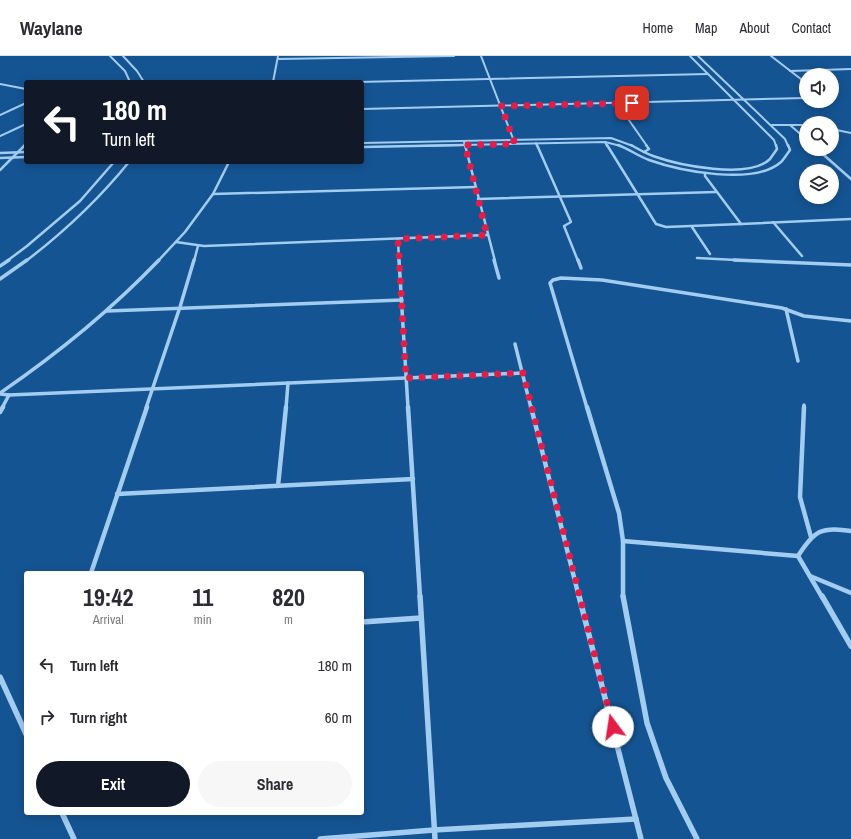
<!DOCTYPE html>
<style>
:root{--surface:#fff;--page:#f7f7f7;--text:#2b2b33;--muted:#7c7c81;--line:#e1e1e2;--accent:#111827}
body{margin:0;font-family:"Archivo Narrow",sans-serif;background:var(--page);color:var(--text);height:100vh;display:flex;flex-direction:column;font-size:15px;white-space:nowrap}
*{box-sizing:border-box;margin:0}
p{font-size:13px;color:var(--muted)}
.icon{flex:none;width:22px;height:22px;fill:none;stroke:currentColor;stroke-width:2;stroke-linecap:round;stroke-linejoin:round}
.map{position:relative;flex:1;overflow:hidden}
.drawer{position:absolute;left:24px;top:515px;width:340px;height:244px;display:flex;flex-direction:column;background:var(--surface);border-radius:4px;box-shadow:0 2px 10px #0003}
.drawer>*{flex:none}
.hud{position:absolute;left:24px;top:24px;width:340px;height:84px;border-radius:4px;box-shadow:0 2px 10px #0003;background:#111827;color:#fff;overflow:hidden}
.controls{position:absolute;left:799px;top:12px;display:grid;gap:8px}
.controls a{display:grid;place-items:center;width:40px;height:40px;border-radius:50%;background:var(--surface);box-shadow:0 2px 10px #0003;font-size:20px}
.pin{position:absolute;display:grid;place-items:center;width:34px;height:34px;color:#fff;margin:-17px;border-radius:8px;box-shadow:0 2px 6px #0006}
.me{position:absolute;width:44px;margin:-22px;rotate:346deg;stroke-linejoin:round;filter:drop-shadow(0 0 3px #0008)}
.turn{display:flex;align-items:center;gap:14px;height:84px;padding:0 12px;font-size:18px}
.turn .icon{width:52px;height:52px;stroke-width:2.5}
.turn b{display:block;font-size:28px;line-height:34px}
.eta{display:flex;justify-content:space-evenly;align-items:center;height:68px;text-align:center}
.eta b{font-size:24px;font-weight:800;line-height:28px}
.action{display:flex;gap:8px;margin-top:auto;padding:8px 12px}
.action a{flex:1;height:46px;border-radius:24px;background:var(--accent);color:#fff;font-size:16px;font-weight:800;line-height:46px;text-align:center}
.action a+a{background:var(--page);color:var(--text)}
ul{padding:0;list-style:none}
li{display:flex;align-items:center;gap:12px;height:52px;padding:0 12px}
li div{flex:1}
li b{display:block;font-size:15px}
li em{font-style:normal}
header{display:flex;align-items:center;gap:24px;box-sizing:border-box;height:56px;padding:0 20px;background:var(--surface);border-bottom:1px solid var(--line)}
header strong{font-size:19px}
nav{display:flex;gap:22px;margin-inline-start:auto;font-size:14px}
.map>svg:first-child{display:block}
</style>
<header>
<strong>Waylane</strong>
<nav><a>Home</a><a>Map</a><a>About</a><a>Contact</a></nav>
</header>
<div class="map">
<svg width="851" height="783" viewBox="0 0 851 783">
<rect width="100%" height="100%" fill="#155492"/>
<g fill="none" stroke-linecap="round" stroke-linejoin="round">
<!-- minor-far4 -->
<g stroke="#a3ccf1" stroke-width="2">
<path d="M110,0L125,15L130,26"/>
<path d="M123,0L137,15L144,26"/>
<path d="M481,0L514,85"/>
<path d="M690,0L774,84L776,90"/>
<path d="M698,0L785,83L788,90"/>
<path d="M771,0L806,27"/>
<path d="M278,3L454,0"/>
<path d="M790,15L851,13"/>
<path d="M273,26L278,0"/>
<path d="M358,26L708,18"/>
<path d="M0,28L26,33"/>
<path d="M617,47L647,90"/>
<path d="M362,53L806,42"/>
<path d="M0,59L26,47"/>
<path d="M772,69H806"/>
<path d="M790,69L806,83"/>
<path d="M832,73L851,77"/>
<path d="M0,80L26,68"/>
<path d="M464,86L465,90"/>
<path d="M605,86L607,90"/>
<path d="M362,87L611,82L633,90"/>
<path d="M536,87L537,90"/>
<path d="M24,90L26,88"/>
<path d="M415,90L605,86L621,90"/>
</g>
<!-- minor-far3 -->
<g stroke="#a3ccf1" stroke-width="2.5">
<path d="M465,89L495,205"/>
<path d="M537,89L571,166L564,170L578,205"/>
<path d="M607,89L656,168L666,171L741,168"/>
<path d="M618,89C629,93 638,100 649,104C680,115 754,130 781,106C784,103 787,98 790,94L788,89"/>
<path d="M631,89C638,93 645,97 653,100C678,109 749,124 770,103C772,100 775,96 777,93L776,89"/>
<path d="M362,91L463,89"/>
<path d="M817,93L851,123"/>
<path d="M644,96L649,93L646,89"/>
<path d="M0,97L26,96"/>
<path d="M0,102L26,101"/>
<path d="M0,114L25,89"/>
<path d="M705,117V120L741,168L851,163"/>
<path d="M213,138L476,131"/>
<path d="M478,143L716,136"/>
<path d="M773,166L802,200"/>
<path d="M692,171L710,198"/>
<path d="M398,183L399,205"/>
<path d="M176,186L204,190L487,179"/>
<path d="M697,202L756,205"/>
<path d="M7,205L27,190L80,145L114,106"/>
<path d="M26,205C64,176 99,143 129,106"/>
<path d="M158,205L185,176L213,138L229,106"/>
<path d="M194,205L198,190"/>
</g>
<!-- minor-far2 -->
<g stroke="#a3ccf1" stroke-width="3.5">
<path d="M399,204L408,352"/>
<path d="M494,204L499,222"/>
<path d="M578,204L581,212"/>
<path d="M734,204L851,209"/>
<path d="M0,210L9,204"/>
<path d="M0,223L27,204"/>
<path d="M786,253L798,305"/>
<path d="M107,255L402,244"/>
<path d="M515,288L531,352"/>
<path d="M0,337C57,298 111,254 159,204"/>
<path d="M0,338L9,339L523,317"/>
<path d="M2,352L9,339"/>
<path d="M146,352L180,251L194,204"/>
<path d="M286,352L288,327"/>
<path d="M587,352L550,227L553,224L561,222L602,224L782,252L804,260L851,265"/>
<path d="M804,352V349"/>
</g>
<!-- minor-far1 -->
<g stroke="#a3ccf1" stroke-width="4.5">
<path d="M408,351L420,541"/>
<path d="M531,351L579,541"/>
<path d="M587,351L619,457L623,485V541"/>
<path d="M804,351L800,441L811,481"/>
<path d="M0,356L3,351"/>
<path d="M278,430L286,351"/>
<path d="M117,438L413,423"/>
<path d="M623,485L798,500"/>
<path d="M798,500L822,541"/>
<path d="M798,500C814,475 821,470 851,475"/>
<path d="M91,517L147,351"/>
<path d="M810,520L851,537"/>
</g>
<!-- minor -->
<g stroke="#a3ccf1" stroke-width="5.5">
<path d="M420,540L435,783"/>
<path d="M579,540L641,783"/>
<path d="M623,540L647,667L666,722L697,783"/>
<path d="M822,540L851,590"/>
<path d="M362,566L421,562"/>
<path d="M0,621L26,678"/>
<path d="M62,757L74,783"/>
<path d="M320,783L434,774L636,763"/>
</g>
</g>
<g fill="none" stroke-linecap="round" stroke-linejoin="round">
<!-- route -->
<path stroke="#e11d48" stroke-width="7" stroke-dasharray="0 12.6" d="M613,671L523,317L406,322L398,183L487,179L465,89L515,88L501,50L632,47"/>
</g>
</svg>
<div class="controls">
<a><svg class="icon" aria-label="sound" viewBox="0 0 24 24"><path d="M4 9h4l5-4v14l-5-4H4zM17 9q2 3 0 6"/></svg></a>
<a><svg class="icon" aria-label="search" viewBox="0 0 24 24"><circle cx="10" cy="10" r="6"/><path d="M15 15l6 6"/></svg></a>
<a><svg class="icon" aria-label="layers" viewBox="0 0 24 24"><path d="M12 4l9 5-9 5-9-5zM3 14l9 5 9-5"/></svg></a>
</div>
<div class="pin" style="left:632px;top:47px;background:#d93025"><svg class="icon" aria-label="arrive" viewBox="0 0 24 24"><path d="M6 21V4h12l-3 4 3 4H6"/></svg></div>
<svg class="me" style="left:613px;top:671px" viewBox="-20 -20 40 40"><circle r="19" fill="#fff"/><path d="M0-13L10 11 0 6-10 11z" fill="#e11d48"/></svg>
<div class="hud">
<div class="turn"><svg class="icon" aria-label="left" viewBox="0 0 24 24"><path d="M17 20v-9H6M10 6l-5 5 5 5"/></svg><div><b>180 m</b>Turn left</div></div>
</div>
<section class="drawer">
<div class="eta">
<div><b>19:42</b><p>Arrival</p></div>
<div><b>11</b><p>min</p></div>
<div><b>820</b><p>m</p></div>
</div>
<ul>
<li><svg class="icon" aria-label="left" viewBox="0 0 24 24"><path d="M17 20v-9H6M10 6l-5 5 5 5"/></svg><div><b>Turn left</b></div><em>180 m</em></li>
<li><svg class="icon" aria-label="right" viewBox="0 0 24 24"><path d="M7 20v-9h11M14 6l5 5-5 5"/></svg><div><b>Turn right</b></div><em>60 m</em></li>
</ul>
<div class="action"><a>Exit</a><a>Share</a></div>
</section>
</div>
